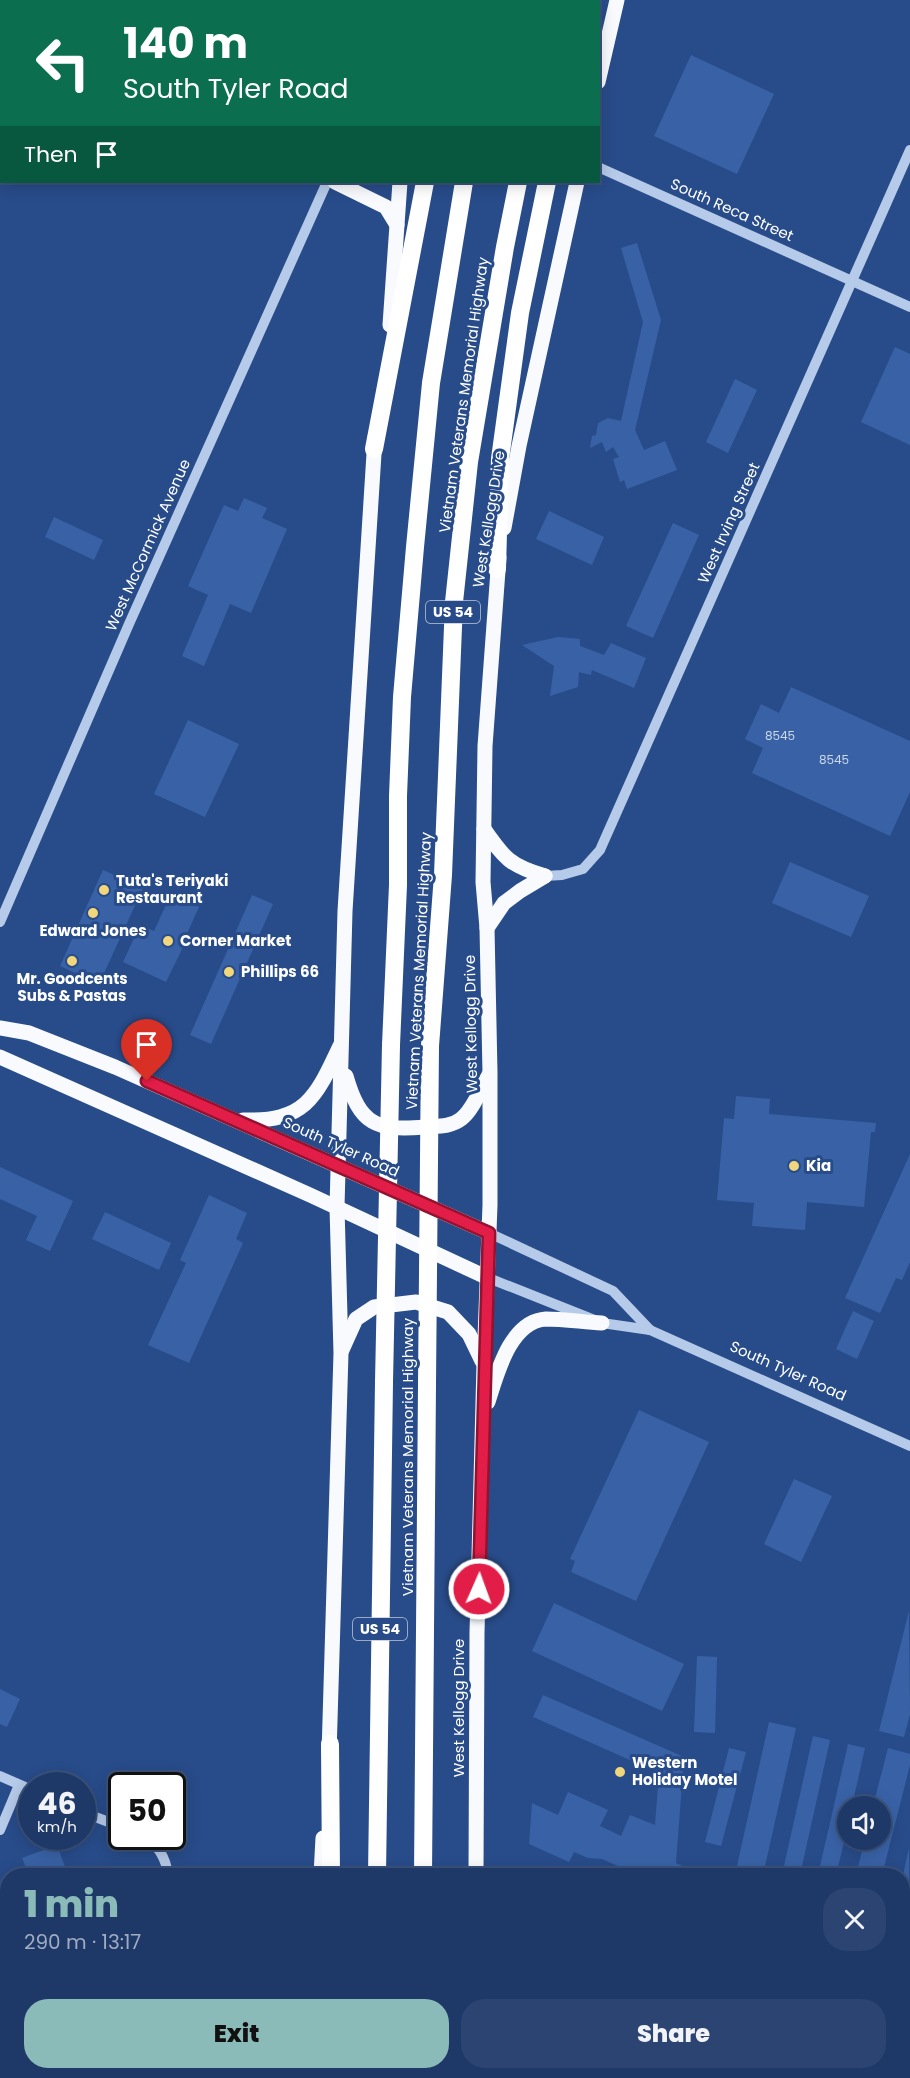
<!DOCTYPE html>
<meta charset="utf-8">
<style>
:root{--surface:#1e3968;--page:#2b4471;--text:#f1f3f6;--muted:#a1acc0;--line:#3c537c;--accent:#8bbbb9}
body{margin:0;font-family:Poppins,sans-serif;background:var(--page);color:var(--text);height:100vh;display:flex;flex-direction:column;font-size:22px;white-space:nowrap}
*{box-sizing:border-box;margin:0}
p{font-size:20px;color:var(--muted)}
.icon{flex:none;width:33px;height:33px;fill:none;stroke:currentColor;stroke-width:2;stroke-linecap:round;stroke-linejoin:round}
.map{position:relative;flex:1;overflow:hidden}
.drawer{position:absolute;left:0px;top:1868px;width:910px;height:212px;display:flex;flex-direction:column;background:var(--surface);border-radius:24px 24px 0 0;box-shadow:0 3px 15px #0003,0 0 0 2px var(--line)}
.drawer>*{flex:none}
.banner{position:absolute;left:0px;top:0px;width:600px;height:183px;box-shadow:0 3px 15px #0003,0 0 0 2px var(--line);background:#0b6e4f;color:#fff;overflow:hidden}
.buttons{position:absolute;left:837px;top:1796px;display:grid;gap:12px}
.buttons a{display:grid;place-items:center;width:54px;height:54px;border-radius:50%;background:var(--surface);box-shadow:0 3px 15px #0003,0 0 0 2px var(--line);font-size:30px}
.speed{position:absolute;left:18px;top:1772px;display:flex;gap:12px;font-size:30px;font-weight:700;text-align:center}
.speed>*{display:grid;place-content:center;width:78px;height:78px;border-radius:50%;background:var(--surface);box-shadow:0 3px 15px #0003,0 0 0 2px var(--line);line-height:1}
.speed small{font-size:15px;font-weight:400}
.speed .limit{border:3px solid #111;border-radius:9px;background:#fff;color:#111}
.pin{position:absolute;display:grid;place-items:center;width:51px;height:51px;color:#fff;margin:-62px -26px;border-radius:50% 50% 50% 0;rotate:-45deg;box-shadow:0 0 6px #0007}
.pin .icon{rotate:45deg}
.me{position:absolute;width:66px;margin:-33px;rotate:2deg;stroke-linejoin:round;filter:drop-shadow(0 0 4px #0008)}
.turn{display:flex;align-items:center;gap:21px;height:126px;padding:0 24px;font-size:27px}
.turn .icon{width:78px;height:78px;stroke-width:2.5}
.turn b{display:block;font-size:42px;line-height:51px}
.then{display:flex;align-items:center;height:57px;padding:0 24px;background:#0003;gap:12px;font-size:22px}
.round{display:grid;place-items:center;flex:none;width:63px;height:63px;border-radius:24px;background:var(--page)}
.headline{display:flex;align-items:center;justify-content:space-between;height:102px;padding:0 24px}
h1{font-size:36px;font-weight:800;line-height:45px;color:var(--accent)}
.button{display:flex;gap:12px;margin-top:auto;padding:12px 24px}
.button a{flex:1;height:69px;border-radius:24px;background:var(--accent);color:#111;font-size:24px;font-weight:800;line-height:69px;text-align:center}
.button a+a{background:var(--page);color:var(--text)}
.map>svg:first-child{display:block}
</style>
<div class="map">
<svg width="910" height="2078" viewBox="0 0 910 2078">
<rect width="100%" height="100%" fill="#284c8a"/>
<!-- building -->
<g fill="#3962a6">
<path d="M691,55L774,94L737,174L654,136Z"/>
<path d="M637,243L661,320L635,430L644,450L665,441L677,470L627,489L624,480L620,482L613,459L619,457L613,447L606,452L602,442L590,448L592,436L596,435L598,423L608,418L621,421L643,322L621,248Z"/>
<path d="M895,347L910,354V445L861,422Z"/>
<path d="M735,379L757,390L728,453L706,442Z"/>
<path d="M244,498L267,508L262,518L287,529L251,613L230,604L204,666L182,656L208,595L188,586L224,505L238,511Z"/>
<path d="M549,511L604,537L592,565L536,539Z"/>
<path d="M54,517L103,540L94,560L45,537Z"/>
<path d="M673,523L699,535L653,638L626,626Z"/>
<path d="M558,637L580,639V646L604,655L611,643L646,658L634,688L592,670L591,675L579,672L578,687L550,696L554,666L522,645Z"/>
<path d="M791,687L910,741V792L890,836L752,773L763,748L745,739L761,704L779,713Z"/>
<path d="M188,720L239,744L205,817L154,794Z"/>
<path d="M790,862L869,896L851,937L772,903Z"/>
<path d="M103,870L143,888L99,984L60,966Z"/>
<path d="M171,894L199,907L185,938L187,939L166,982L123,962L140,925L154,931Z"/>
<path d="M252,895L273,904L211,1044L190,1035Z"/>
<path d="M736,1096L770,1099L769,1114L876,1123L875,1132H871L864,1207L807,1202L805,1230L752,1226L754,1203L717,1200L724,1118L734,1119Z"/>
<path d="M910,1154V1262L902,1280L896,1278L880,1313L845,1298Z"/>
<path d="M0,1167L73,1201L50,1251L26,1240L37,1216L0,1199Z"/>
<path d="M209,1195L247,1213L236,1239L243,1243L189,1363L148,1345L186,1263L180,1260Z"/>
<path d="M105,1212L171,1243L159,1270L92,1239Z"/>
<path d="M853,1311L874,1321L857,1359L836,1349Z"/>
<path d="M639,1410L709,1442L636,1601L571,1572L575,1561L570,1559Z"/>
<path d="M794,1479L832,1496L801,1562L764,1544Z"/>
<path d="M554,1603L684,1664L662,1711L532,1651Z"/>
<path d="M909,1611L910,1714L904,1737L879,1731Z"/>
<path d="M697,1656L717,1657L715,1733L694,1732Z"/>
<path d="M0,1689L20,1699L7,1727L0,1724Z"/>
<path d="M543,1695L684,1757L676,1863L689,1869L686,1875H638L602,1859L588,1858L574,1852L569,1862L529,1844L532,1803L558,1815L568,1792L608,1810L600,1826L621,1836L630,1815L655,1825L659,1773L533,1717Z"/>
<path d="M769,1722L796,1728L763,1875H735Z"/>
<path d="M813,1736L830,1740L800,1875H782Z"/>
<path d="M848,1744L865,1748L852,1806H848V1826L836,1875H818Z"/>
<path d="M729,1748L746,1752L721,1846L705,1842Z"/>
<path d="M888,1748L910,1754V1765L882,1875H856L865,1839H880V1806H873Z"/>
<path d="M57,1845L68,1875H29L22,1858Z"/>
<path d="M909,1848L910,1937L904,1965L903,1875Z"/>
<path d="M539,2072H603L617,2078H536Z"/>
<path d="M859,2072H880L879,2078H858Z"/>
</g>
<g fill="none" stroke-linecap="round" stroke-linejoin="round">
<!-- minor -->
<g stroke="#b6cae9" stroke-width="10">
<path d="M598,167L910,307"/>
<path d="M545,876L562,875L583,869L600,850L910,150"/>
<path d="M0,922L129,624L327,182"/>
<path d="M489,1233L613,1291L650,1330"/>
<path d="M486,1277L602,1323L650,1330L910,1446"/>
<path d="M0,1776L32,1790"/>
<path d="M82,1812L122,1827"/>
<path d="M0,1830L19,1785"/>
<path d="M144,1836C158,1845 166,1858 168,1875"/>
<path d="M166,2078L167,2072"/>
</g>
<!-- major -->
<g stroke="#f8fafe" stroke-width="15">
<path d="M434,2V0"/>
<path d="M598,82L617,0"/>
<path d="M335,182L386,207L397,225"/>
<path d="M390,325L400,182"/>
<path d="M504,528L519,446L577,182"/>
<path d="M484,829C504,858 510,866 545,876"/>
<path d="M487,928L504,903L520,891L545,876"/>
<path d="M0,1028L29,1033L115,1067L489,1233"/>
<path d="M0,1057L310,1195L486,1277"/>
<path d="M346,1076C360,1125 376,1131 425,1127C437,1126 451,1127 461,1119C473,1110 481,1088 489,1075"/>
<path d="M243,1120C306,1122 316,1097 340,1046"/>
<path d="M342,1350L356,1319L374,1307L416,1302L448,1312L469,1334L482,1361"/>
<path d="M488,1402C497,1374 510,1321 546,1319C564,1319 583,1322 602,1323"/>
<path d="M329,1754L341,1353L337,1207L345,911L375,438"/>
<path d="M321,1875L323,1838"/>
<path d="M476,1875L477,1633L484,1364L490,1205V1073L487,928L483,882L485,746L499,557"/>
<path d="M307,2078V2072"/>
<path d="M475,2078V2072"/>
</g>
<!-- highway -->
<g stroke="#fff" stroke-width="18">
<path d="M471,2V0"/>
<path d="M506,2V0"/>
<path d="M560,2L561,0"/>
<path d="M584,2L585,0"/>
<path d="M374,449L425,182"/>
<path d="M497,569L500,459L520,313L547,182"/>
<path d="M391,1045L398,885V796L402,697L415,547L431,383L464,182"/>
<path d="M430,1046L443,875L454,602L469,462L505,247L518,182"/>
<path d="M330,1744L331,1875"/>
<path d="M377,1875L384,1382"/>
<path d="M423,1875L427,1385"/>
<path d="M334,2072V2078"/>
<path d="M376,2078V2072"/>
<path d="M422,2078V2072"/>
</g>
<!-- highway-bridge -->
<g stroke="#fff" stroke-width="18">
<path d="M384,1382L391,1045"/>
<path d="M427,1385L430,1046"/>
</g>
</g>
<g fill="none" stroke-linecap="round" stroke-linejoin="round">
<defs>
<path id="route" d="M147,1081L489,1233L479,1589"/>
</defs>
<!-- route casing -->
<use href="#route" stroke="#92132f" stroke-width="15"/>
<!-- route -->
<use href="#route" stroke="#e11d48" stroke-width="10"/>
</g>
<!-- markers -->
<g fill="#f1d67c" stroke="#284c8a" stroke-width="2">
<circle cx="104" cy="890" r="6"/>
<circle cx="93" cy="913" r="6"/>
<circle cx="168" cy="941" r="6"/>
<circle cx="72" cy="961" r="6"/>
<circle cx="229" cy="972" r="6"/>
<circle cx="794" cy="1166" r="6"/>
<circle cx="620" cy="1772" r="6"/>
</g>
<g text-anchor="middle" stroke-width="6" stroke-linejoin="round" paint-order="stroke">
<!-- number labels -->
<g font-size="12" fill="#ced8e9">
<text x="780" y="740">8545</text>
<text x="834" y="764">8545</text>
</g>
<!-- shield labels -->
<g fill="#284c8a" stroke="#bec9dc" stroke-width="1.5">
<rect x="426" y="601" width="54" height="22" rx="4.5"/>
<rect x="353" y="1618" width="54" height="22" rx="4.5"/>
</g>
<g font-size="14" font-weight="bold" fill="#fff">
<text x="453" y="617">US 54</text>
<text x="380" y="1634">US 54</text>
</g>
<!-- street labels -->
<g font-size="15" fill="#fff" stroke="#284c8a">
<text transform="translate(732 210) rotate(24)" y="5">South Reca Street</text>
<text transform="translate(464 395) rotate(-82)" y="5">Vietnam Veterans Memorial Highway</text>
<text transform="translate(489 519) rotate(-81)" y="5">West Kellogg Drive</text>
<text transform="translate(729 523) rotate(-66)" y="5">West Irving Street</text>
<text transform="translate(148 545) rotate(-66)" y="5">West McCormick Avenue</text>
<text transform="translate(419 971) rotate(-87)" y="5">Vietnam Veterans Memorial Highway</text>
<text transform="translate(471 1024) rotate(-91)" y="5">West Kellogg Drive</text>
<text transform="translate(341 1147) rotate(24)" y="5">South Tyler Road</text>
<text transform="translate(788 1371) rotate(24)" y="5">South Tyler Road</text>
<text transform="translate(408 1457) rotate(-90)" y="5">Vietnam Veterans Memorial Highway</text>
<text transform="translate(459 1708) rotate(-90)" y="5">West Kellogg Drive</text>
</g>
<!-- poi labels -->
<g font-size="15" font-weight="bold" fill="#fff" stroke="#284c8a" text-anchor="start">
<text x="116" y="886">Tuta's Teriyaki<tspan x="116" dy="17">Restaurant</tspan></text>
<text x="93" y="936" text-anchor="middle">Edward Jones</text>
<text x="180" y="946">Corner Market</text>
<text x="241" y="977">Phillips 66</text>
<text x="72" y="984" text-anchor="middle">Mr. Goodcents<tspan x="72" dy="17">Subs &amp; Pastas</tspan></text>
<text x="806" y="1171">Kia</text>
<text x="632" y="1768">Western<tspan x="632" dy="17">Holiday Motel</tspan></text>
</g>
</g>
</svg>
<div class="buttons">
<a><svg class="icon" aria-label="sound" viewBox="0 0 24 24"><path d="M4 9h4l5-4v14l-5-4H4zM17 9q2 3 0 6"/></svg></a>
</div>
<div class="speed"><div>46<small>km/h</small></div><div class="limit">50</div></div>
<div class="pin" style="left:147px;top:1081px;background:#d93025"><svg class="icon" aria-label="arrive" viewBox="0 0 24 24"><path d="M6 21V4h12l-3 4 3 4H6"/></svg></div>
<svg class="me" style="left:479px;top:1589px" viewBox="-20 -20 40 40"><circle r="17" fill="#e11d48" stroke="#fff" stroke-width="3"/><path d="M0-11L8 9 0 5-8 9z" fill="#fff"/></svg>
<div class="banner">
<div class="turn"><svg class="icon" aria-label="left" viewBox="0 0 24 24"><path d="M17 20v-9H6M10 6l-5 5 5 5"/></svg><div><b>140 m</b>South Tyler Road</div></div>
<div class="then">Then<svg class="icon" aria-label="arrive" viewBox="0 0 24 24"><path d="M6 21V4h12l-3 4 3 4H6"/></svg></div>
</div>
<section class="drawer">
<div class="headline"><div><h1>1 min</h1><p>290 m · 13:17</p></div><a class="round"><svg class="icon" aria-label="close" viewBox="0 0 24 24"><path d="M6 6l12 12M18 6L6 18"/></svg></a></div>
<div class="button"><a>Exit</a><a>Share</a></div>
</section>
</div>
